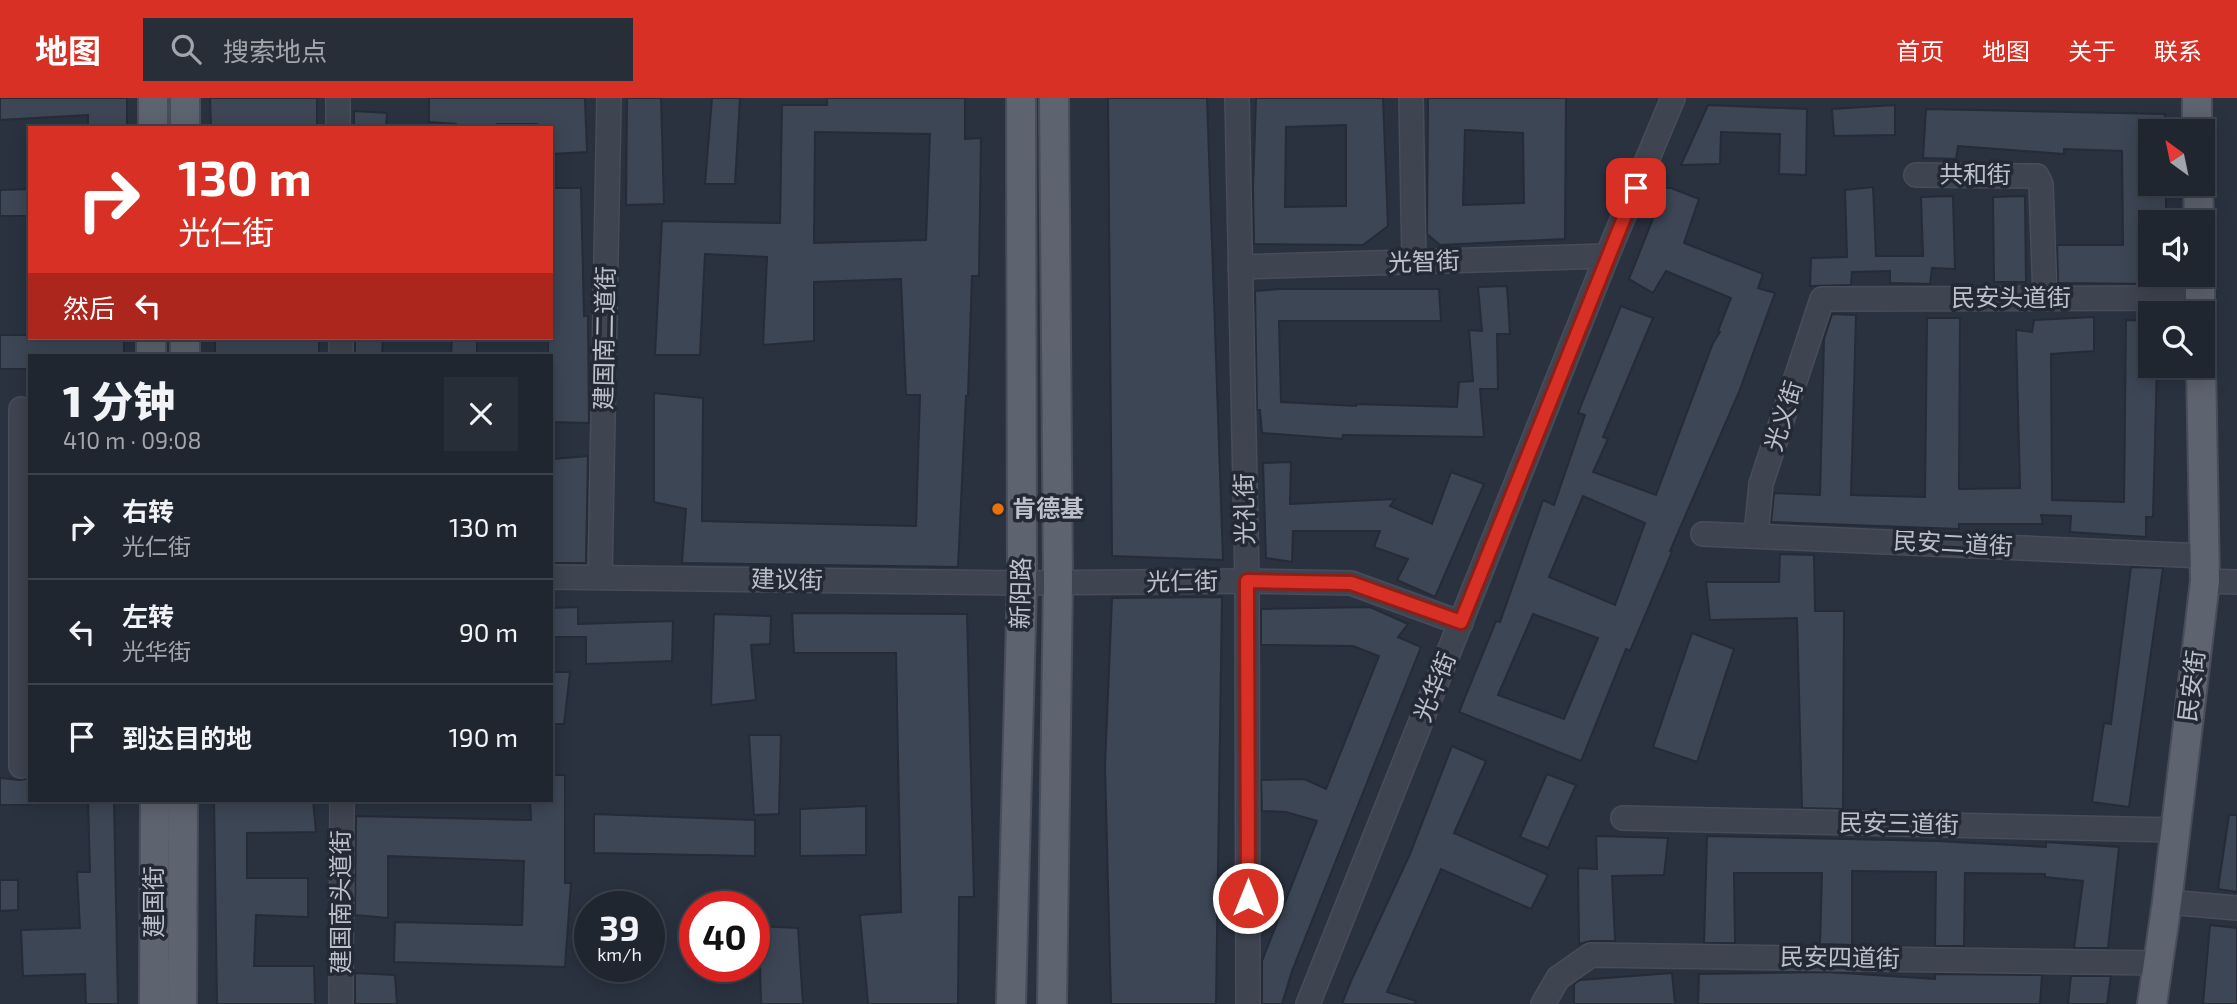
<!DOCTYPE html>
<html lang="zh">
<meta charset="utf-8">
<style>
:root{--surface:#202630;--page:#282e38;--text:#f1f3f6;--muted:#a2a5ab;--line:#3d434c;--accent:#d93025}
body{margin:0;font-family:"Exo 2","Noto Sans SC",sans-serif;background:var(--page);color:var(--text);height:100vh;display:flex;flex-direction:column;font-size:26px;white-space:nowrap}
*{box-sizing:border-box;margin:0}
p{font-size:23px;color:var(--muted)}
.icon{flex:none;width:38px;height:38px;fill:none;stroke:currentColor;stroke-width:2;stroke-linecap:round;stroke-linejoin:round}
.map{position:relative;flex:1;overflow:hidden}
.side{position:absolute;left:28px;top:256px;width:525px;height:448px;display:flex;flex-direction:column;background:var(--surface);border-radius:0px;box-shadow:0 4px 18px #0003,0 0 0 2px var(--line)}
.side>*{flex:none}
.guide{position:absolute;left:28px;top:28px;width:525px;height:214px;border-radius:0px;box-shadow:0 4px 18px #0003,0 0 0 2px var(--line);background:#d93025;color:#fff;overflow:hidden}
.needle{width:46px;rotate:327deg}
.tools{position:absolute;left:2138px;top:21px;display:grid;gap:14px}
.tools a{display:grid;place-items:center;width:77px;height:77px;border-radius:0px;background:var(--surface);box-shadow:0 4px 18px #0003,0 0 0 2px var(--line);font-size:35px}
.speed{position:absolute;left:574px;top:793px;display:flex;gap:14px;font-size:35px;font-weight:700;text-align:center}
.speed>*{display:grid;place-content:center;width:91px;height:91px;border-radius:50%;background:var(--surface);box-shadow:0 4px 18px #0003,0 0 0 2px var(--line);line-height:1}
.speed small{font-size:18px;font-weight:400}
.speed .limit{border:10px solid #d22;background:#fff;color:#111}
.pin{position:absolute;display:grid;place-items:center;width:60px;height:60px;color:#fff;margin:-30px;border-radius:14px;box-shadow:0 4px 10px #0006}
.me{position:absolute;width:77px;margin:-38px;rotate:0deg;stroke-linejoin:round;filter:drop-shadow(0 0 5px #0008)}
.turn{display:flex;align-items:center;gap:24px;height:147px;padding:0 35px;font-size:32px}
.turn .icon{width:91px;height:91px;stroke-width:2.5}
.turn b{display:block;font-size:49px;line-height:60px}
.then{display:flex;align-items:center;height:66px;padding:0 35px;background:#0003;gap:14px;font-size:26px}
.round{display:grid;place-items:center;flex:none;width:74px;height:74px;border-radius:0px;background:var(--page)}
.headline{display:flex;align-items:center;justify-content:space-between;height:119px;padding:0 35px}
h1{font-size:42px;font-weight:800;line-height:52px}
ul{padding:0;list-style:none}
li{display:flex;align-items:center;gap:21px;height:105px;padding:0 35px;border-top:2px solid var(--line)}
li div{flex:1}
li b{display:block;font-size:26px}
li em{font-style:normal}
header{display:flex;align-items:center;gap:42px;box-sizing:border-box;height:98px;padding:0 35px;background:var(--accent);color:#fff}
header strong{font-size:33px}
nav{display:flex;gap:38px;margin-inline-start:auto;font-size:24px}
.search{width:490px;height:63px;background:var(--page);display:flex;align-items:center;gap:18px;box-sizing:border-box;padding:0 24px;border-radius:0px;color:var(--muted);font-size:26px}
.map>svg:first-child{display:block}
</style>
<header>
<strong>地图</strong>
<div class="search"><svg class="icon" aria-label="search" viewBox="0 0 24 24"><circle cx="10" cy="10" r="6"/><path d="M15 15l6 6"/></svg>搜索地点</div>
<nav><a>首页</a><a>地图</a><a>关于</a><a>联系</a></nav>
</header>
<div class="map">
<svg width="2237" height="906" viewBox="0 0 2237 906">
<rect width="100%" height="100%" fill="#2a3240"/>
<!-- building -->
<g fill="#3d4655" stroke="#252b37" stroke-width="2" fill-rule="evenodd">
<path d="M0,0H127V30H88V17L0,22Z"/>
<path d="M210,0H317V30H211Z"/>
<path d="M429,0H585L587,54L551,56V30H537V26H497V30H456V26L429,24Z"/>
<path d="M627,0H661L664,106L626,107Z"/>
<path d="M712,0H740L735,86H705Z"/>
<path d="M827,0H965V41L981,40L979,178H972L968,298H966L958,469L682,465L686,411L654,404V295L703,300L702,423L916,428L920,297H906L901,181L814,184V243L763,247L767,159L705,156L700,257H655L662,123L780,125L782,7H827ZM815,34L930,36L926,142L814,145Z"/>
<path d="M1108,0H1207L1223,462L1112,458Z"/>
<path d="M1256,0H1383L1388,128L1363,147L1254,146L1253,91ZM1346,27V108L1285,109L1286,29Z"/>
<path d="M1428,0H1566L1565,141L1440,147L1427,136ZM1465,32L1523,35L1524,105L1463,107Z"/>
<path d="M1708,7L1807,11L1806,77L1779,76L1780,36L1721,34L1720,66L1681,67Z"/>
<path d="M1895,7V37L1834,38L1832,11Z"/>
<path d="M1926,11L2165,16V33H2151V86H2166V124H2151V186L2058,185L2057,147H2123L2122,53L2064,51V56L1958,48L1956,61L1923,60Z"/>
<path d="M354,13L387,15L386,30H354Z"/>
<path d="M1873,89L1876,158H1923L1921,99L1953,98L1955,171L1932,170L1930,186L1890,185V173L1852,174L1851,187L1810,188L1811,160L1847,159L1845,92Z"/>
<path d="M551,90H581L584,218H588L589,325L551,324V257H548V240H551Z"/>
<path d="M1665,90H1671L1699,101L1684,145L1763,176L1758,190L1775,195L1739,294L1670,453L1672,454L1630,553L1626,551L1581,663L1459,614L1496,523L1500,524L1543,402L1554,407L1585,317L1578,315L1621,208L1653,220L1603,339L1608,341L1593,374L1656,397L1713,245L1720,234L1718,233L1731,200L1666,173L1653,195L1629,181ZM1583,398L1645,425L1615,507L1549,479ZM1533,516L1598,540L1564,621L1498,597Z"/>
<path d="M30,91V118H0V92Z"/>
<path d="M2025,98L2026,184H1994L1993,99Z"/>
<path d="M1507,188L1510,236H1497L1498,291H1480L1484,339L1343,337L1342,341L1262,335L1260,312H1257L1255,193L1280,191H1439L1441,223H1279L1281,304L1356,308V306L1457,309L1459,284L1473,283L1469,232L1482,233L1478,189Z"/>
<path d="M1832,216L1856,217L1851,397L1925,399L1927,220H1960L1959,391L2020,390L2016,232L2032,234L2034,222L2094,219V253L2051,256L2052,402L2124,404L2126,222L2151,223V268H2157L2153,419H2146V439L2070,434L2071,418L2041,417L2043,426H1959V431L1771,424L1774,395L1820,397L1824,241Z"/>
<path d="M0,237H30V240H124V257H30V271H0Z"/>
<rect x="215" y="240" width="104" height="17"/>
<path d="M355,240H383L382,257H355Z"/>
<path d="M452,240H477V257H451Z"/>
<path d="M588,358L586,465H551L553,361Z"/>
<path d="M1291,364L1290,406L1395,401L1390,408L1432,426L1451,374L1484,386L1435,499L1397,482L1408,461L1374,449L1380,433H1293L1292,464L1266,460L1263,365Z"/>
<path d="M1780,456L1814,457L1815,513H1844L1843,711L1802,710L1797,520L1710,522L1706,484H1779Z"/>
<path d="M2131,469L2163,470L2129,709L2092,704L2104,625L2111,626Z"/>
<path d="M1222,499L1216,906H1111L1105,668L1112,500Z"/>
<path d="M578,509V526L673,523L672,563L586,566V539H551V510Z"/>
<path d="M1370,509L1408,526L1398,539L1421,549L1292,873L1282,906H1262V863L1317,723L1286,714L1262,713L1261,682L1304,681L1326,691L1379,558L1353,548L1261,547V511Z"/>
<path d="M792,515L967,516L974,799H959L958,906H868L860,817L901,814L896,555H794Z"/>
<path d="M714,516L771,518L770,546L751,547L756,602L711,607Z"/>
<path d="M1692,535L1734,551L1697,664L1653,649Z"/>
<path d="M551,574H570L564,626H551Z"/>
<path d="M749,637H781L779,716L754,717Z"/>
<path d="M1452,648L1486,663L1454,735L1548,777L1531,811L1441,771L1387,894L1416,903L1415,906H1342L1351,883L1410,756Z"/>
<path d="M1547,676L1576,687L1548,750L1520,739Z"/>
<path d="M551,677H565V785H571L565,869L394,864L395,824L522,827L524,763L388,758V820L355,817L356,718L531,722L530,702H551Z"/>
<path d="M0,680L20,682L30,680V707H0Z"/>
<path d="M88,702H114L118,906H86L85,876L23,878L21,832L80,830L77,774H90Z"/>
<path d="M214,702H313L316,734L247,735V780H308V819L256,817L254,868H314L315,906H217Z"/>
<path d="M866,708V757L800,758V711Z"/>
<path d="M594,716L755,722V758L594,755Z"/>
<path d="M2229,717H2237V794L2218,791Z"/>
<path d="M1596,738L1668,740L1664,777L1612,778L1615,843H1591L1579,846L1578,770L1597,771Z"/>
<path d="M1707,738L1937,743L2046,749V744L2119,749L2108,850H2074L2083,783L2045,779V776L1965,775L1964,848H1935L1936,774L1852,773V847L1820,846L1822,775H1734L1735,845H1704Z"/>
<path d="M0,782H18V812L0,813Z"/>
<path d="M2210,827L2237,830V906H2203Z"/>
<path d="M759,828L798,830L803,906H761Z"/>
<path d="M1827,874L1935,881V876L2042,877L2040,906H1698L1699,876Z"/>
<path d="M355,875L395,877L397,906H355Z"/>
<path d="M1672,875L1675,906H1574V886L1580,882Z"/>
<path d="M2071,878H2111L2107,906H2068Z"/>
</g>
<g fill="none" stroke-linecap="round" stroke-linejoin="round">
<defs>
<g id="minor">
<path d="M338,0V30"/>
<path d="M1237,0L1247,483L1248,906"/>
<path d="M1411,0L1414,164"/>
<path d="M1916,77L2037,78L2041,86L2045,200"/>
<path d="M1240,169L1607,158"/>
<path d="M341,240V257"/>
<path d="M21,311V668"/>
<path d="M1703,436L2204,458"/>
<path d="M1756,437L1761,386L1822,201L2200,200"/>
<path d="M551,479L1022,485L1247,483L1351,485L1461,525"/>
<path d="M600,479L609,0"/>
<path d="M2205,483L2237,484"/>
<path d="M1623,720L2175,732"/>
<path d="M2167,804L2237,810"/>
<path d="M341,906L342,702"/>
<path d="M1308,906L1607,158L1673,0"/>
<path d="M1543,906L1558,880L1591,857L2158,865"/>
</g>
<g id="major">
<path d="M2197,0V33"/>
<path d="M153,30V0"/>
<path d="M185,30V0"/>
<path d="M2198,86L2199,124"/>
<path d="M2200,177V215"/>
<path d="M151,257V240"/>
<path d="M185,257V240"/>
<path d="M154,906L155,702"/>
<path d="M182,906L183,702"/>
<path d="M1011,906L1022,485L1021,0"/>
<path d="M1052,906L1058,485L1054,0"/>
<path d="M2152,906L2167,804L2205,483L2201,268"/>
</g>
</defs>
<!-- minor casing -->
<use href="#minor" stroke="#484d59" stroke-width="26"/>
<!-- major casing -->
<use href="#major" stroke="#484d59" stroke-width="32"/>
<!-- minor -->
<use href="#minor" stroke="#3e4450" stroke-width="23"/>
<!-- major -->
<use href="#major" stroke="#5d636f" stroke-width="28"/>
</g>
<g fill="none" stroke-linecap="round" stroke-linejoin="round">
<defs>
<path id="route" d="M1248,800L1247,483L1351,485L1461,524L1636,90"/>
</defs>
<!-- route casing -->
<use href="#route" stroke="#8d1f18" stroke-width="18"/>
<!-- route -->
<use href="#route" stroke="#d93025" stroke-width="12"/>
</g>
<!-- markers -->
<circle fill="#e8710a" stroke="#232935" stroke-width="2.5" cx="998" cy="411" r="7"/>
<g text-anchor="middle" stroke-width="7" stroke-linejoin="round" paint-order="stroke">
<!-- street labels -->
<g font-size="24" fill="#bbc0ca" stroke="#232935">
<text x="1975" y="85">共和街</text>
<text transform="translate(1424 164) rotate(-2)" y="8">光智街</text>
<text x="2011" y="208">民安头道街</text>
<text transform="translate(605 240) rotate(-89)" y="8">建国南二道街</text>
<text transform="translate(1784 318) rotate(-72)" y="8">光义街</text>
<text transform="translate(1245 411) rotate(-91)" y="8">光礼街</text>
<text transform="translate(1953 446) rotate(3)" y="8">民安二道街</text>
<text transform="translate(787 482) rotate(1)" y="8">建议街</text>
<text transform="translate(1182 484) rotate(-1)" y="8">光仁街</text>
<text transform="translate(1021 495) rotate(-89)" y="8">新阳路</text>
<text transform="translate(2192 588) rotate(-83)" y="8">民安街</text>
<text transform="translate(1435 589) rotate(-68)" y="8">光华街</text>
<text transform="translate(1899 726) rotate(1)" y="8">民安三道街</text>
<text transform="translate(154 804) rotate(-90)" y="8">建国街</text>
<text transform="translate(341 804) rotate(-90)" y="8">建国南头道街</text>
<text transform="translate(1840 860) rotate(1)" y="8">民安四道街</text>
</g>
<!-- poi labels -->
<g font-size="24" font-weight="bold" fill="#bbc0ca" stroke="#232935" text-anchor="start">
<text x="1012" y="419">肯德基</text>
</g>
</g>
</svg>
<div class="tools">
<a><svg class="needle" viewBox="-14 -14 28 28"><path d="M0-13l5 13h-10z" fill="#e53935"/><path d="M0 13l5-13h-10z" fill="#a2a5ab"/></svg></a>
<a><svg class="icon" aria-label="sound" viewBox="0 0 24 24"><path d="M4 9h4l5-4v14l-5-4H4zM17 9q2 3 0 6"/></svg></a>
<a><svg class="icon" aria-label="search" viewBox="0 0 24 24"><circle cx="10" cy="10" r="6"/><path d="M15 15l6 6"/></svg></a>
</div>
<div class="speed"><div>39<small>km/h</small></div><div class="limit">40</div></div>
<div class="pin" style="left:1636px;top:90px;background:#d93025"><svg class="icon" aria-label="arrive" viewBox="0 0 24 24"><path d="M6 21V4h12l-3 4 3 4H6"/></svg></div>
<svg class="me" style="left:1248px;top:800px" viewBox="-20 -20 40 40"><circle r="17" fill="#d93025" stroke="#fff" stroke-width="3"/><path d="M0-11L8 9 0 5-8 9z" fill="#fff"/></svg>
<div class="guide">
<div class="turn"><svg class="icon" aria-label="right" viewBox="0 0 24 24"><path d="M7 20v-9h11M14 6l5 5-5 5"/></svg><div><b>130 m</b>光仁街</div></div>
<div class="then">然后<svg class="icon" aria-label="left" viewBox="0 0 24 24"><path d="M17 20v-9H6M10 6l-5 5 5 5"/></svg></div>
</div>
<section class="side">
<div class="headline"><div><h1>1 分钟</h1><p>410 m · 09:08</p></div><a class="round"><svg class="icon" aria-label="close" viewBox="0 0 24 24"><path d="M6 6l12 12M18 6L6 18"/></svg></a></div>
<ul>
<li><svg class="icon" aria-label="right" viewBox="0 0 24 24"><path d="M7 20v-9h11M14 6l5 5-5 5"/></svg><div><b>右转</b><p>光仁街</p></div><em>130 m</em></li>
<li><svg class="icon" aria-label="left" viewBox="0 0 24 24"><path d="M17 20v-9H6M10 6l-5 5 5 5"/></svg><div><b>左转</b><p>光华街</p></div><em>90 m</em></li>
<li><svg class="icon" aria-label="arrive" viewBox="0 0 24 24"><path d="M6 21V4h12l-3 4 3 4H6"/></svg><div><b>到达目的地</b></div><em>190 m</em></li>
</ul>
</section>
</div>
